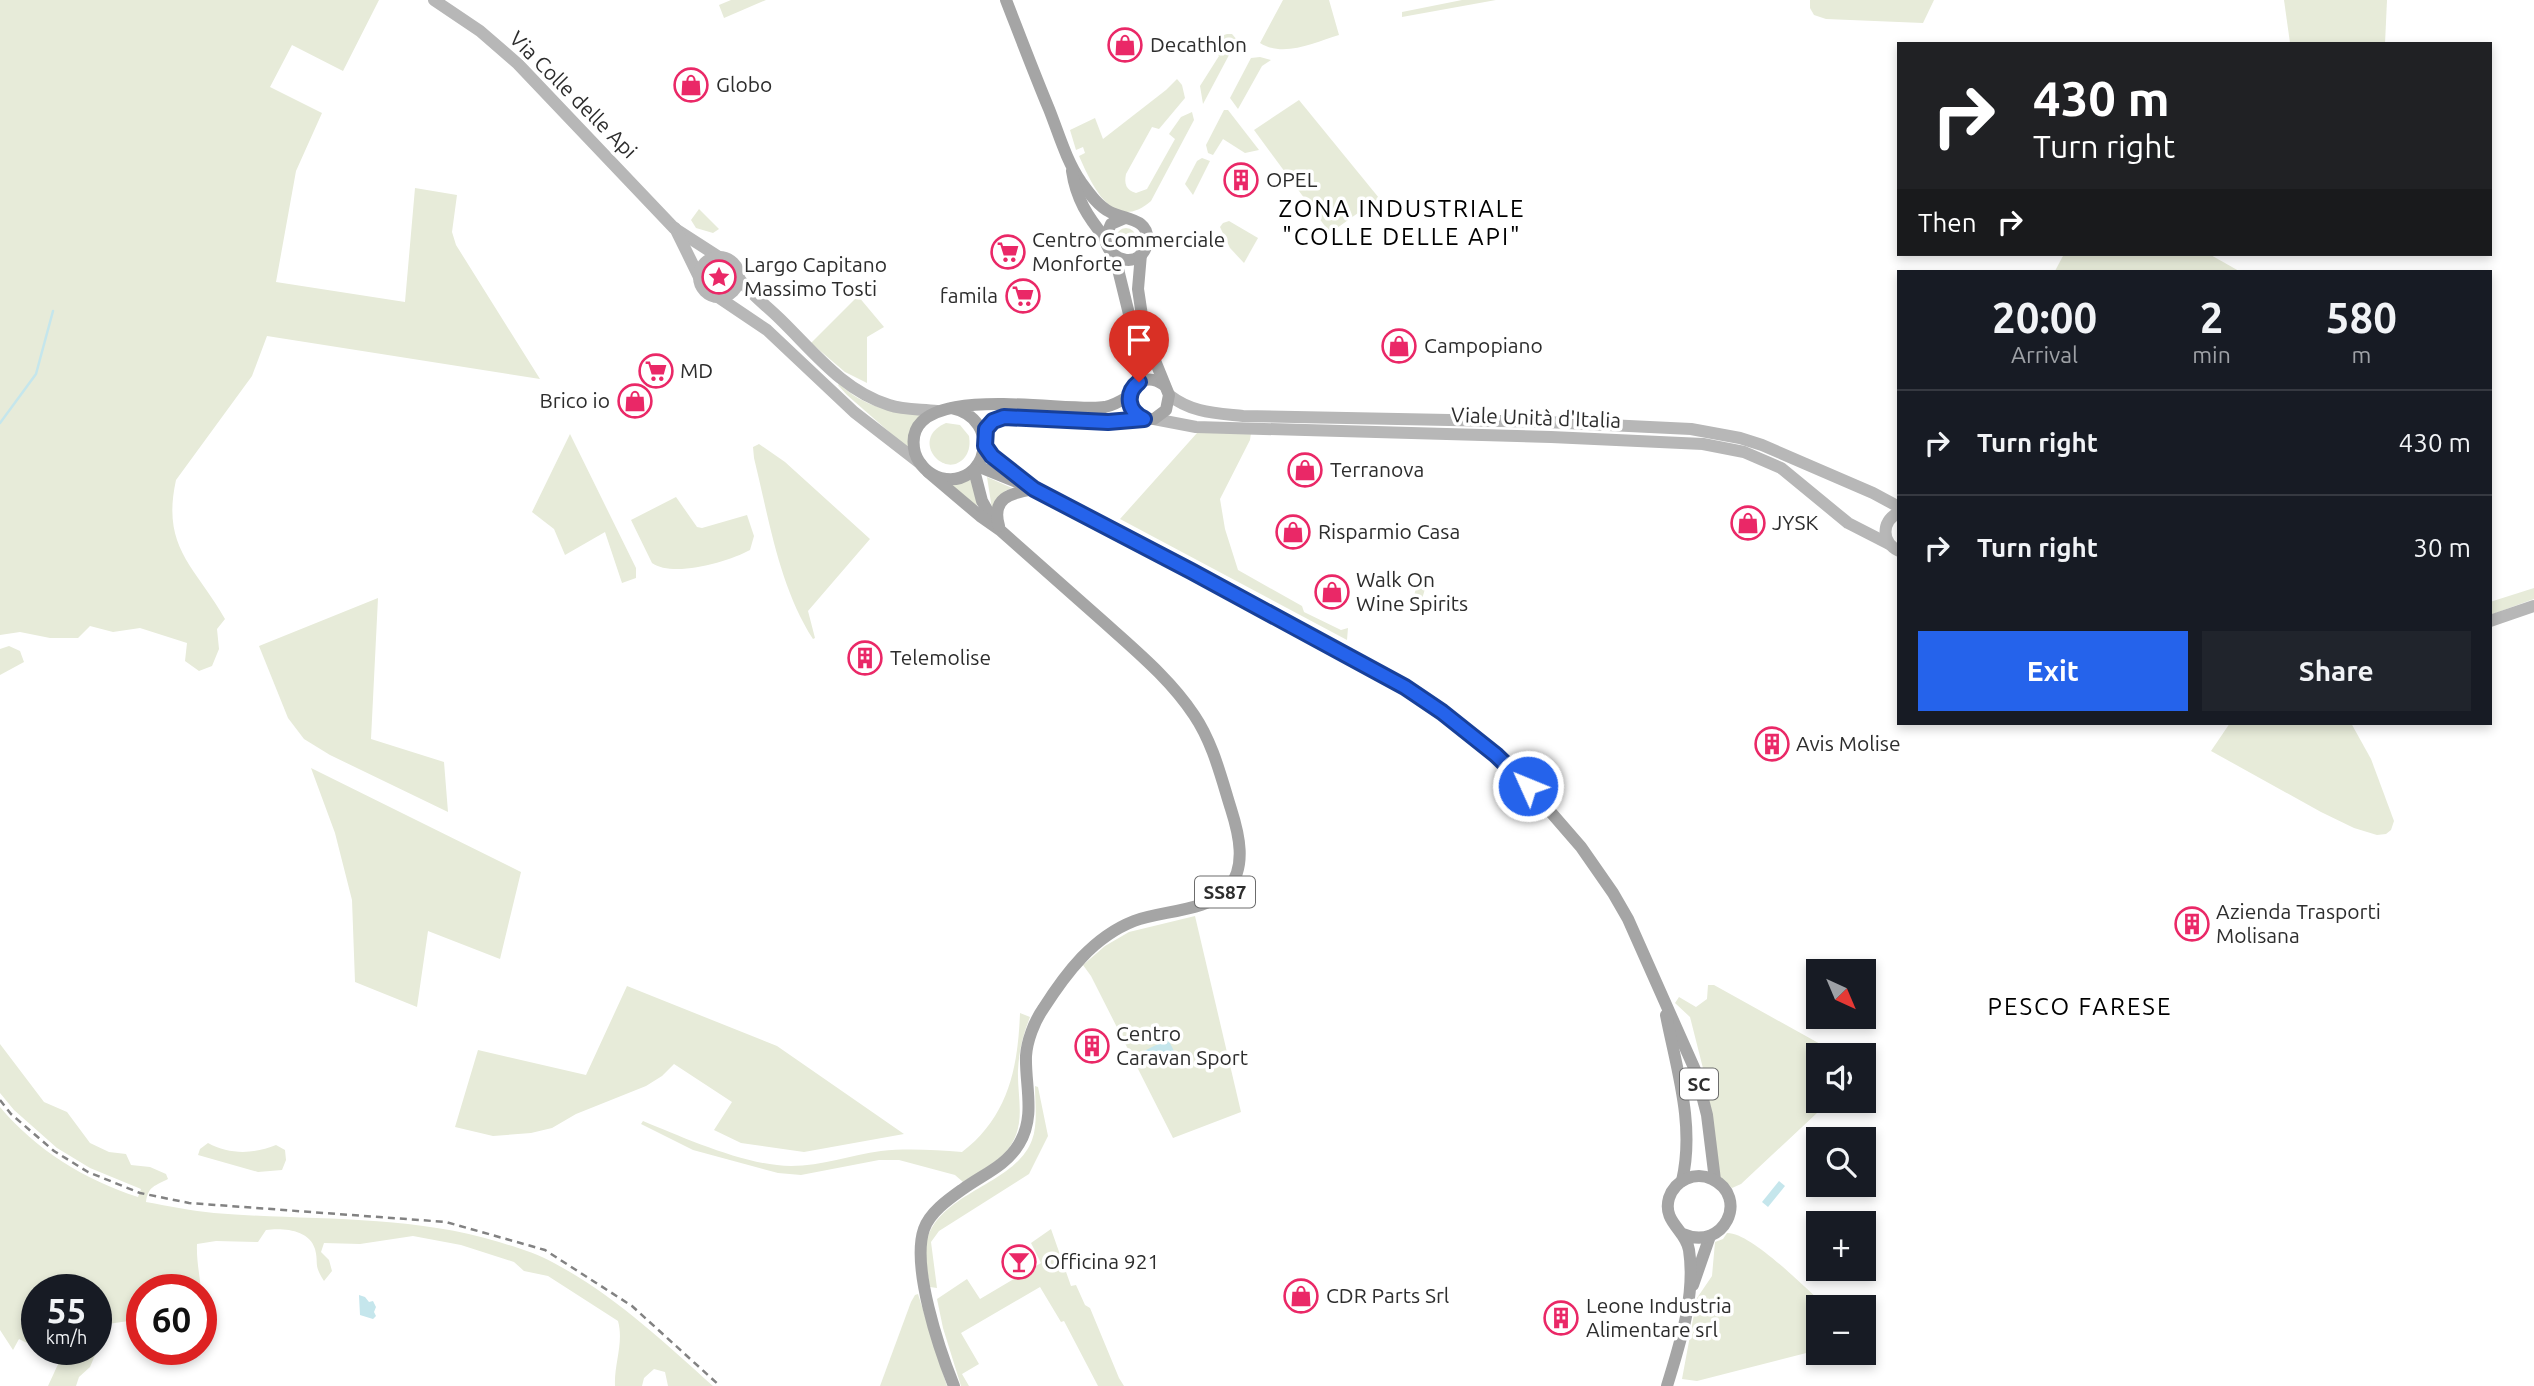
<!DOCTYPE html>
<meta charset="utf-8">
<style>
:root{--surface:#171b24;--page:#20242c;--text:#f1f3f6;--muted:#9ea1a6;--line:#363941;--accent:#2563eb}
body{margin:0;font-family:Ubuntu,sans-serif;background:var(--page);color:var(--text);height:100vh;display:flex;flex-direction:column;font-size:26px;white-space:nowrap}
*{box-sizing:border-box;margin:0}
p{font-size:23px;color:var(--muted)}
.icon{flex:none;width:38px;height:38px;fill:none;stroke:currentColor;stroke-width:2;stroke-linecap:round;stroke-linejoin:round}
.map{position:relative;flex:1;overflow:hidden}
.panel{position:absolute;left:1897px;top:270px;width:595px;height:455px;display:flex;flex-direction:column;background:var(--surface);border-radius:0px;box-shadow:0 4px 10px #0003}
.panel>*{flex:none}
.hud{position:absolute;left:1897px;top:42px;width:595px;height:214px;border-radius:0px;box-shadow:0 4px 10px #0003;background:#202124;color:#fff;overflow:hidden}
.needle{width:46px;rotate:136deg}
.tools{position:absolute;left:1806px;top:959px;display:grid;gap:14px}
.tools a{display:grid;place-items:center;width:70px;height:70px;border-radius:0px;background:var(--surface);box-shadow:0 4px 10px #0003;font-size:35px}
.speed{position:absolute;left:21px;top:1274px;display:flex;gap:14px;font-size:35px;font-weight:700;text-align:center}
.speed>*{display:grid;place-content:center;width:91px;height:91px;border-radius:50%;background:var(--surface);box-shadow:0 4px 10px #0003;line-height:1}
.speed small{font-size:18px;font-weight:400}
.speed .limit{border:10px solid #d22;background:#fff;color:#111}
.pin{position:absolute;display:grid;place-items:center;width:60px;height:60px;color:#fff;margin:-72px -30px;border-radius:50% 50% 50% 0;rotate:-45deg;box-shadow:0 0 7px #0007}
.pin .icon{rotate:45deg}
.me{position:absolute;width:77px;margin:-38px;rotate:314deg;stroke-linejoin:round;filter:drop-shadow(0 0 5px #0008)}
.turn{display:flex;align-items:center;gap:24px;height:147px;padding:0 21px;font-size:32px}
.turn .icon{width:91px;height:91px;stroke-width:2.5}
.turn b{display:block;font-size:49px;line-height:60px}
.then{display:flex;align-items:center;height:66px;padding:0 21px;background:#0003;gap:14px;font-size:26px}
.eta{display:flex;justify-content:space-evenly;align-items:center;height:119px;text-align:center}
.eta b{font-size:42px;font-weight:700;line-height:49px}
.button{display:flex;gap:14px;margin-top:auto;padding:14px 21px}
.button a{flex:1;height:80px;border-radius:0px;background:var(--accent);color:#fff;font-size:28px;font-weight:700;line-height:80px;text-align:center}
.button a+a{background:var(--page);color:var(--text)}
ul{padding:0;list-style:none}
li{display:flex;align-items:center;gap:21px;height:105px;padding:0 21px;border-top:2px solid var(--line)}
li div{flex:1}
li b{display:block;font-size:26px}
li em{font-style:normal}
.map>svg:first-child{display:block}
</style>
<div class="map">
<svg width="2534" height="1386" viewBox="0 0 2534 1386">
<rect width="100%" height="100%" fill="#fff"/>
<!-- green -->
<g fill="#e7ebd9">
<path d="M0,0H379L343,71L292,45L270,87L322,113L296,171L276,282L405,302L415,188L457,195L452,232L456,245L540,379L267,336L252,376L176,480C161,548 195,566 225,619L217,629L219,649L212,666L199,671L185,661L187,643L140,628L113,632L90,626L78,638H50L20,632L0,635Z"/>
<path d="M731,0H766L724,18L719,5Z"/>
<path d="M1283,0H1329L1339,35C1315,42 1284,58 1260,43Z"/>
<path d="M1462,0H1496L1402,17V12Z"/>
<path d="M1810,0H1934L1923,23L1826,19L1814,15L1810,8Z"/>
<path d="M2284,0H2387L2385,44L2290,43Z"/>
<path d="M1227,34H1232L1237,40L1203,104L1200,86L1219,56L1209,43L1218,37Z"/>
<path d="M1260,57L1271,60L1262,66L1238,109L1230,98L1251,58Z"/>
<path d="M1177,79L1182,85L1185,98L1159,129L1152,127L1126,174C1124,184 1126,190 1136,193L1147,189L1175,139L1169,134L1181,117L1192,112L1194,120L1151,201C1113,234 1092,185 1079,156L1085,153L1083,147L1076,150L1070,130L1095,118L1103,139L1166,90Z"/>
<path d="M1299,100L1379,198L1330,233L1254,130Z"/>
<path d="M1224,110H1228L1259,150L1245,153L1223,139L1213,155L1208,153L1206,145Z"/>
<path d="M1202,158L1210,161L1193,195L1185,184L1197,161Z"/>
<path d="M699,209L719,229L713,233L696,228L691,220Z"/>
<path d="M1229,221L1258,238L1244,263L1230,248L1220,227L1223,223Z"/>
<circle cx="1126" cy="238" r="10"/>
<path d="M2064,254H2209L2239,271H2055Z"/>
<circle cx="719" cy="277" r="12"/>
<path d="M858,296L884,327L867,337V383L845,372L811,343Z"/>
<path d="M839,384C865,407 890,412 923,415L911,451L847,395L838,385Z"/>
<path d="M946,423L960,425L969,436C970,443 970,450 965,457C945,482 908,439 946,423Z"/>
<path d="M1197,433H1251L1250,440L1220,499L1225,529L1238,570L1302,606L1304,612L1341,630L1348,628L1347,640L1120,519Z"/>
<path d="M570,434L636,568V578L622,583L605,532L565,555L554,529L532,512Z"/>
<path d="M759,444L785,462L870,539L808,611L815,638L813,639C779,586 769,519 754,458L753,447Z"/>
<path d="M975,475L977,507L949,484Z"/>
<path d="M987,477L1012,488L1005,491L992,509Z"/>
<path d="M676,497L697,527L702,528L747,515L754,536L750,550C728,562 673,578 652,563L631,520Z"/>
<path d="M1420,572L1429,575L1418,613L1408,608L1412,604Z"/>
<path d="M2534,588V599L2490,615V602Z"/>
<path d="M378,598L371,739L444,762L448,812L330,755L304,739L288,718L259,646Z"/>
<path d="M9,646L20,651L24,662L0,675V649Z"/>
<path d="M2230,723H2351L2371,759L2394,821L2391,830L2386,834L2377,835L2354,828L2321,812L2211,751Z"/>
<path d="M311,768L521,872L500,959L428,931L417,1007L355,982L352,900L335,833Z"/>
<path d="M1195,916L1241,1112L1173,1138L1091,976L1083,965L1105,946L1129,932Z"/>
<path d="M1708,985H1714L1840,1055H1818V1101H1826L1817,1113L1741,1184L1732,1188L1715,1172L1708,1088L1690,1017L1675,1003L1679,997L1696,1007L1707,999Z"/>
<path d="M627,986L777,1046L904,1134L804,1152L741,1143L714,1130L732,1102L674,1064L662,1076L646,1086L576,1114L552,1128L531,1133L493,1136L455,1127L478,1050L586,1075Z"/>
<path d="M1020,1013L1030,1017C1023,1035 1019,1050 1018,1070C1017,1095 1026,1122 1011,1145C1001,1161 978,1172 963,1182L955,1175L899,1160H879L801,1175L778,1173L693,1150L641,1124L643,1121C684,1138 747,1166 791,1166C822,1166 851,1155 881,1151C907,1148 936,1150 962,1152C1008,1117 1018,1068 1020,1013Z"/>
<path d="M0,1044L44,1102L67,1112L90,1143L109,1152L126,1154L131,1165L150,1167L166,1174L168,1179C155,1186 148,1186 146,1202C169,1206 192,1211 214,1213C310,1221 406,1214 499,1242C518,1248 536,1253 554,1263C614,1295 663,1341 713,1386H668L665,1372L654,1369L644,1378L642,1386H615C614,1363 624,1343 618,1321L548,1276L524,1271L514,1262L461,1245L413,1236L360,1244L324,1243L321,1252L329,1260L332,1271L324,1281C313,1264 319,1264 315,1249C309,1229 282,1228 266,1230L258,1242L216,1241L197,1244C196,1266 203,1286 201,1308V1290H142V1319L108,1324L90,1367L79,1377L76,1386H48L60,1360L40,1349H96V1290H37V1348L19,1339L13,1350L0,1330V1107C36,1150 85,1180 138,1197L141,1189L90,1168L57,1148L14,1110L0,1093Z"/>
<path d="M1035,1086L1038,1087L1048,1136L1029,1174L939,1231L931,1242L937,1288L930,1287C928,1274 923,1256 926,1244C936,1192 1015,1186 1032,1140C1038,1124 1035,1103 1035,1086Z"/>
<path d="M208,1143C230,1155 254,1154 276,1145L285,1150L286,1160L282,1170L258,1172L198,1155L200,1149Z"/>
<path d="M1051,1229L1071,1286L1076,1285L1085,1305L1090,1308L1119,1378L1124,1386H1098L1064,1321L1061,1322L1040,1287L961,1333L979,1364L962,1374L969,1386H961L943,1328L937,1299L967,1279L980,1299L1041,1263L1031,1243Z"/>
<path d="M1727,1233C1751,1232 1807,1290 1827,1307H1818V1350L1697,1381L1682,1379L1697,1298L1712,1276L1715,1242L1723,1239Z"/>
<path d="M918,1294L947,1386H880L911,1302L915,1295Z"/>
</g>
<!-- water -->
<g fill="#c5e6ec">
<path d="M1168,1039L1174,1051L1147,1064L1142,1052Z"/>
<path d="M1779,1181L1785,1186L1768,1207L1762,1202Z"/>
<path d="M359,1295L365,1297L369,1302L373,1301L376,1307L374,1312L376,1316L373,1319L360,1315Z"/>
</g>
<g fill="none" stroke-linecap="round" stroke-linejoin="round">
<!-- stream -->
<path stroke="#c5e6ec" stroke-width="2.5" d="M0,423L36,374L53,311"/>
<!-- secondary -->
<g stroke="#b7b7b7" stroke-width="12">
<path d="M434,0L480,31L518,64L674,228L719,257"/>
<path d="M675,228L699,277"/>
<circle cx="719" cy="277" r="20"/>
<path d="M738,277C750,294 766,305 780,319C814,352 842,390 889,405C904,410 921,409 937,411"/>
<path d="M718,297L767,330L854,412L921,464"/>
<path d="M1169,395C1192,413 1215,413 1243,416L1546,422L1691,429L1740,438L1762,445L1873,493L1899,507"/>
<path d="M1154,419L1196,427L1551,437L1703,444L1744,452L1781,468L1848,523L1889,544"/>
<path d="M1899,512C1881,522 1881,542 1899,551"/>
<path d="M2490,621L2534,606"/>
</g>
<!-- primary -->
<g stroke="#a5a5a5" stroke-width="12">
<path d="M1006,0C1020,36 1034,73 1049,109C1059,134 1066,160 1081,182C1089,193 1098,206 1110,212C1125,220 1150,218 1147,242C1144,268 1109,265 1105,238L1111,224L1125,218"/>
<path d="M1072,171C1076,199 1088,217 1105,238"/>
<path d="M1115,257L1129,314L1139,381"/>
<path d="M951,408C1004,419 987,489 941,478C929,475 919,465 915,453C896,377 1067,414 1105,407C1114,405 1121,401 1129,396"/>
<path d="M1143,419C1131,413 1127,403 1131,390C1140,378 1152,376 1164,385"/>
<path d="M984,435C987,425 994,421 1004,417L1108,422L1128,419H1154L1166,410L1169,395L1145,336L1138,289L1141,254"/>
<path d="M985,446L992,456L1020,479"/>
<path d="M977,466L1034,489L1191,571L1405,687L1442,712L1496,755L1528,786L1581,847L1613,893L1628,919L1696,1072L1707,1115L1715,1180"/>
<path d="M974,470L982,501L995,524"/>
<path d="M928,472L980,516L1000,530C1035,561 1070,592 1105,623C1137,652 1170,679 1194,715C1213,743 1221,777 1231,809C1239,834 1247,867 1228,889C1209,911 1160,911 1134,921C1093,937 1066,973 1043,1009C1034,1022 1027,1041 1026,1056C1025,1086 1036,1116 1019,1144C1006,1166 982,1175 963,1189C949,1199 930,1212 924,1229C911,1266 939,1349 954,1386"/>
<path d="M999,526C991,498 1010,493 1034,489"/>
<path d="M1666,1015C1677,1071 1695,1125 1682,1181"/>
<path d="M1693,1285L1710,1236"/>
<path d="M1667,1386C1680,1343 1696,1296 1689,1250C1686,1230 1662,1222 1669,1198C1675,1180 1695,1171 1712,1179C1750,1197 1724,1252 1683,1234"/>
</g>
<!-- rail -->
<path stroke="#828282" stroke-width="2.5" stroke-dasharray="7 5" stroke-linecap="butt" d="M0,1100L11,1114L54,1151L88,1172L140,1193L189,1203L446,1222L545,1250L632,1306L720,1386"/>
</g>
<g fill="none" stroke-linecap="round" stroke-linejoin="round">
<defs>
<path id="route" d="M1139,382C1125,393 1127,411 1144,419L1108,422L1004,417L993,421L986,429L985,446L992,456L1034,489L1191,571L1405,687L1442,712L1496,755L1528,786"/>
</defs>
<!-- route casing -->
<use href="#route" stroke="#184099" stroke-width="18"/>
<!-- route -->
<use href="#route" stroke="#2563eb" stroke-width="12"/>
</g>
<!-- icons -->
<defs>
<symbol id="shop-ring" viewBox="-11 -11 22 22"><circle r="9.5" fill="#fff" stroke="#ea2867" stroke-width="1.5"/><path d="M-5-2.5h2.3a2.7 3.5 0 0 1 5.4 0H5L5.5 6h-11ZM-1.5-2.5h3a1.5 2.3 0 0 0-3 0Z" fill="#ea2867"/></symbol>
<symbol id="building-ring" viewBox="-11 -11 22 22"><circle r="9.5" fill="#fff" stroke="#ea2867" stroke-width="1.5"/><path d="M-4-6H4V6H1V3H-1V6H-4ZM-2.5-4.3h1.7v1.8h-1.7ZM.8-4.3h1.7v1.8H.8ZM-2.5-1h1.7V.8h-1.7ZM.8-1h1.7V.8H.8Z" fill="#ea2867"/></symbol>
<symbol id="supermarket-ring" viewBox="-11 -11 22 22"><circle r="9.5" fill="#fff" stroke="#ea2867" stroke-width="1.5"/><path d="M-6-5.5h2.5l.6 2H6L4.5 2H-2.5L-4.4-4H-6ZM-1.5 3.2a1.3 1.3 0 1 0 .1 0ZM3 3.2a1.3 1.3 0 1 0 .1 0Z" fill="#ea2867"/></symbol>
<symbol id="sight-ring" viewBox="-11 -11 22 22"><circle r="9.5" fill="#fff" stroke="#ea2867" stroke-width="1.5"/><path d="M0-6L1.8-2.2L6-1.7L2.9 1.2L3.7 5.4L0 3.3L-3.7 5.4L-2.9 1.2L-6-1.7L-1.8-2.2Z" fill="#ea2867"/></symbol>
<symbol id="bar-ring" viewBox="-11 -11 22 22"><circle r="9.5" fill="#fff" stroke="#ea2867" stroke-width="1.5"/><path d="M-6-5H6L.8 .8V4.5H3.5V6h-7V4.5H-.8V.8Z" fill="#ea2867"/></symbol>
</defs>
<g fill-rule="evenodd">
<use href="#shop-ring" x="1106" y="26" width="38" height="38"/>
<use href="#shop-ring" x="672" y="66" width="38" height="38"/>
<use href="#building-ring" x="1222" y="161" width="38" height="38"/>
<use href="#supermarket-ring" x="989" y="233" width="38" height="38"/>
<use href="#sight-ring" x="700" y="258" width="38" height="38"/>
<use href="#supermarket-ring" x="1004" y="277" width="38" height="38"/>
<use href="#shop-ring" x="1380" y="327" width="38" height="38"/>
<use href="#supermarket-ring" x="637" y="352" width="38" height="38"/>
<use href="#shop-ring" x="616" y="382" width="38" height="38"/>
<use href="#shop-ring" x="1286" y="451" width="38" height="38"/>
<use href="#shop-ring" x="1729" y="504" width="38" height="38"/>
<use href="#shop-ring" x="1274" y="513" width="38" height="38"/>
<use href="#shop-ring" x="1313" y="573" width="38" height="38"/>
<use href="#building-ring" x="846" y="639" width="38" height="38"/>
<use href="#building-ring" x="1753" y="725" width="38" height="38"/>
<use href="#building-ring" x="2173" y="905" width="38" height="38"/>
<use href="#building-ring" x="1073" y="1027" width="38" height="38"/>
<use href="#bar-ring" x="1000" y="1243" width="38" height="38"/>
<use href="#shop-ring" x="1282" y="1277" width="38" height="38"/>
<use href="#building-ring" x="1542" y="1299" width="38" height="38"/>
</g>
<g text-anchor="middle" stroke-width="7" stroke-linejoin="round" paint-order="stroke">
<!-- shield labels -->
<g fill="#fff" stroke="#6c6c6c" stroke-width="2">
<rect x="1195" y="876.5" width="60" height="31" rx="5"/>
<rect x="1680" y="1068.5" width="38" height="31" rx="5"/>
</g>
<g font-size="19" font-weight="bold" fill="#2d2d2d">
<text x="1225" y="899">SS87</text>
<text x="1699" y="1091">SC</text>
</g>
<!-- poi labels -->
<g font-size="21" fill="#2d2d2d" stroke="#fff" text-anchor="start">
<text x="1150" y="52">Decathlon</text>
<text x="716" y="92">Globo</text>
<text x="1266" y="187">OPEL</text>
<text x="1032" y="247">Centro Commerciale<tspan x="1032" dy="24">Monforte</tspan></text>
<text x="744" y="272">Largo Capitano<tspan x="744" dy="24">Massimo Tosti</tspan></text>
<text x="998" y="303" text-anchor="end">famila</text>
<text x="1424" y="353">Campopiano</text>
<text x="680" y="378">MD</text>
<text x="610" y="408" text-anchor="end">Brico io</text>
<text x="1330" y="477">Terranova</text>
<text x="1772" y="530">JYSK</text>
<text x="1318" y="539">Risparmio Casa</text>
<text x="1356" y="587">Walk On<tspan x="1356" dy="24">Wine Spirits</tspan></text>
<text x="890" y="665">Telemolise</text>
<text x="1796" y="751">Avis Molise</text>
<text x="2216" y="919">Azienda Trasporti<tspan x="2216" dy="24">Molisana</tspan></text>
<text x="1116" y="1041">Centro<tspan x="1116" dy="24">Caravan Sport</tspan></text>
<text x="1044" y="1269">Officina 921</text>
<text x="1326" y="1303">CDR Parts Srl</text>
<text x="1586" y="1313">Leone Industria<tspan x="1586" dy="24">Alimentare srl</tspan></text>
</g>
<!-- street labels -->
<g font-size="21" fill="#2d2d2d" stroke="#fff">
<text transform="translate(573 95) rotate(45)" y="7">Via Colle delle Api</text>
<text transform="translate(1536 418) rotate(2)" y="7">Viale Unità d'Italia</text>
</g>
<!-- quarter labels -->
<g font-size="24" letter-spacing="2" fill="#000" stroke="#fff">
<text x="1402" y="217">ZONA INDUSTRIALE<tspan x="1402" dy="28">"COLLE DELLE API"</tspan></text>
<text x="2080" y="1015">PESCO FARESE</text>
</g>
</g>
</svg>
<div class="tools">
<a><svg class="needle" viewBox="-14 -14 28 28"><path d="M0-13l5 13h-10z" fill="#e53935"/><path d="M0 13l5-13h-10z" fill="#9ea1a6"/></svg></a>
<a><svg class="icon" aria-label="sound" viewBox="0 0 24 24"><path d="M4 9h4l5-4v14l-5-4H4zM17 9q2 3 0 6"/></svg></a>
<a><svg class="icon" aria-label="search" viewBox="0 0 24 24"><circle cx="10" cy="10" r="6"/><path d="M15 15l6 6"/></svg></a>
<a>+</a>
<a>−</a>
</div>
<div class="speed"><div>55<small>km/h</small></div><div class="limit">60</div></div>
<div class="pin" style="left:1139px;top:382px;background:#d93025"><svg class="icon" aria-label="arrive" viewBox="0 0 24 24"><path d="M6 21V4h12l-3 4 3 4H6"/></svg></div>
<svg class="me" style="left:1528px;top:786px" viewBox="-20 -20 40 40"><circle r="17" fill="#2563eb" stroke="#fff" stroke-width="3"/><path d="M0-11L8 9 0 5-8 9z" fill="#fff"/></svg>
<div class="hud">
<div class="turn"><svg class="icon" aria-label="right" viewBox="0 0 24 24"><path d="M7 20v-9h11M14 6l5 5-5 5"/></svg><div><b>430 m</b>Turn right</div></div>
<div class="then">Then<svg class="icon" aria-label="right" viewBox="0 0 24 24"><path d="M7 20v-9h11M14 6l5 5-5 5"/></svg></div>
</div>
<section class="panel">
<div class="eta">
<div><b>20:00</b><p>Arrival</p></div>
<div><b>2</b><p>min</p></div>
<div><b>580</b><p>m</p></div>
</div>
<ul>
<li><svg class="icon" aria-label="right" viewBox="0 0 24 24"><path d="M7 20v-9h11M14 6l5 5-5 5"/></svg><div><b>Turn right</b></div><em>430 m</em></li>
<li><svg class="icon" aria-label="right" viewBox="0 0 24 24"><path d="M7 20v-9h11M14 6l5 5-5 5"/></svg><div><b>Turn right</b></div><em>30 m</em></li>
</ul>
<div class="button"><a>Exit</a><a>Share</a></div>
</section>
</div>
